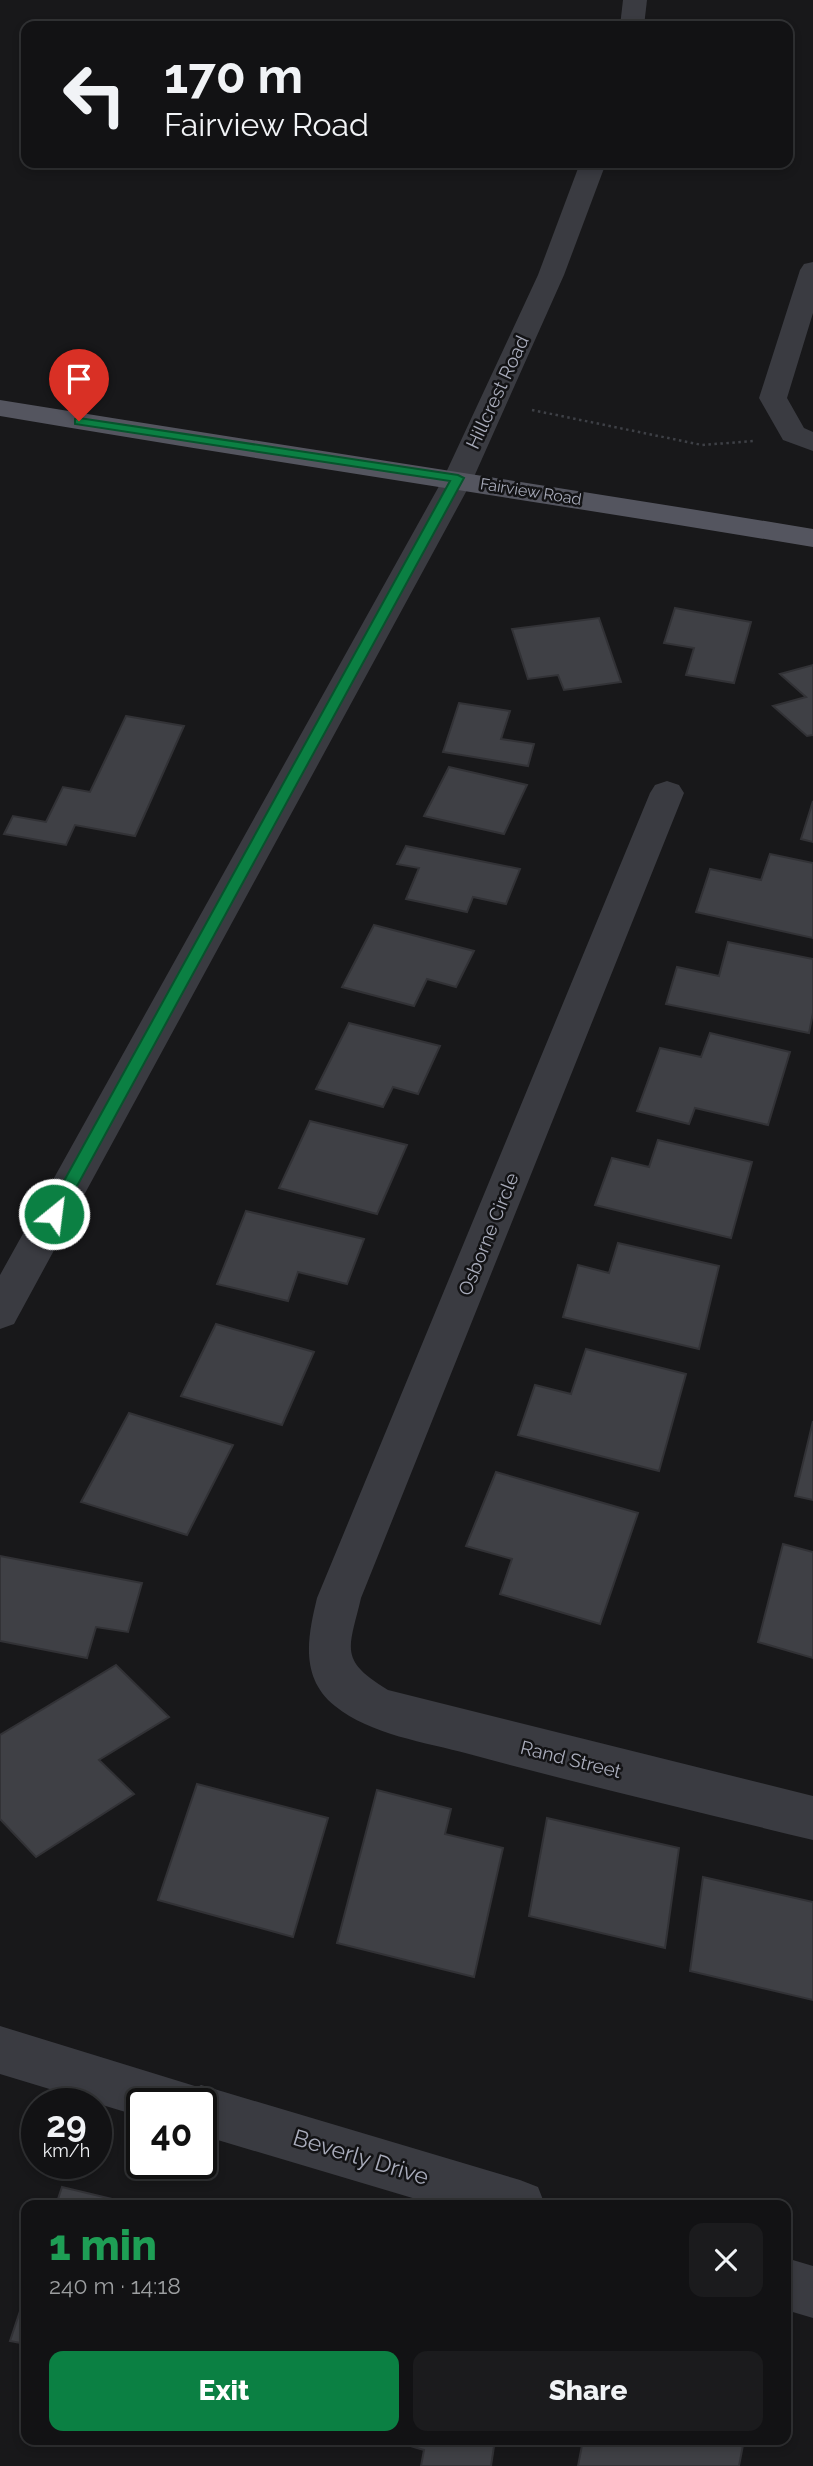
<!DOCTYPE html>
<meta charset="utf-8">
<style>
:root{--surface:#121214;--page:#1b1b1d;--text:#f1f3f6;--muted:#9c9ea0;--line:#313234;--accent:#0b8043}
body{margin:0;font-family:Raleway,sans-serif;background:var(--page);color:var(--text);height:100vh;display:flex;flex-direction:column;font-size:26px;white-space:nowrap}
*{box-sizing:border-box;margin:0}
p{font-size:23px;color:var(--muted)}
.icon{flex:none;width:38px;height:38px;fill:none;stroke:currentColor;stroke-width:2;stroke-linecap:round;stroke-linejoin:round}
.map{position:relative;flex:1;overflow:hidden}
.side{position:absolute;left:21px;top:2200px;width:770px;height:245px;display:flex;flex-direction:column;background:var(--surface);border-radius:14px;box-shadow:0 4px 10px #0003,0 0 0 2px var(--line)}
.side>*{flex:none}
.top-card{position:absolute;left:21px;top:21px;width:772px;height:147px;border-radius:14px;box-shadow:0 4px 10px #0003,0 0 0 2px var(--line);background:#121214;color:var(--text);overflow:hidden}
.speed{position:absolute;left:21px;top:2088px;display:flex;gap:14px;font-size:35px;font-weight:700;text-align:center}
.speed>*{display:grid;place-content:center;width:91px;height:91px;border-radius:50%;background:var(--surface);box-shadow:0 4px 10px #0003,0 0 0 2px var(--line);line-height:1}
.speed small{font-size:18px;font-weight:400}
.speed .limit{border:4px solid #111;border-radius:10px;background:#fff;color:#111}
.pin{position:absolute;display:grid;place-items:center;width:60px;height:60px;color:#fff;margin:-72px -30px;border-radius:50% 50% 50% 0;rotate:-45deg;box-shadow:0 0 7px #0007}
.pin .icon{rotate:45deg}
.me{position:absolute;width:77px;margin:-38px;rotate:29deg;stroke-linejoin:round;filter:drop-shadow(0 0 5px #0008)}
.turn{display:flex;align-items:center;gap:24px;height:147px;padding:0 28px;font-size:32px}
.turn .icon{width:91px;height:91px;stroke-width:2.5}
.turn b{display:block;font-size:49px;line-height:60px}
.round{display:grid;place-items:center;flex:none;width:74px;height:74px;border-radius:14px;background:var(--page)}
.headline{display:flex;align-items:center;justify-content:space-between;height:119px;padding:0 28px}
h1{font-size:42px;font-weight:800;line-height:52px;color:#1e9e55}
.action{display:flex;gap:14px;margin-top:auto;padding:14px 28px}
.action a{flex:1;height:80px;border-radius:14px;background:var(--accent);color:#fff;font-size:28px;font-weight:800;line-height:80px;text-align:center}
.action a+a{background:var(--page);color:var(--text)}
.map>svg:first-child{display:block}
</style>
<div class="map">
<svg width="813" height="2466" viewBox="0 0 813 2466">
<rect width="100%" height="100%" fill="#18181a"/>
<!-- building -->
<g fill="#3f4045" stroke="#323236" stroke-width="2">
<path d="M675,608L751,622L734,683L686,675L694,648L664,643Z"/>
<path d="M599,618L621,682L564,690L558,675L528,679L512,629Z"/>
<path d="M813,665V735L807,736L773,706L806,697L780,674Z"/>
<path d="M459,703L510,711L501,739L534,744L528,766L443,752Z"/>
<path d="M126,716L184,726L135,836L75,825L66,845L4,834L13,816L46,822L63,787L90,792Z"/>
<path d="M449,767L527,785L504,834L424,816Z"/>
<path d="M813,801V842L801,839Z"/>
<path d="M406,846L520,869L506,904L473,897L467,912L406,899L419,868L397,864Z"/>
<path d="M770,854L813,863V938L696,912L710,869L761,880Z"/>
<path d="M374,925L474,951L456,987L427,979L414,1006L342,987Z"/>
<path d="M728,942L813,959V1013L809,1033L666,1004L677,967L719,976Z"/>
<path d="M349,1023L440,1046L418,1094L393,1087L383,1107L316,1089Z"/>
<path d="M710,1033L790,1052L768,1125L695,1108L689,1124L637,1111L660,1048L701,1057Z"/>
<path d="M310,1121L407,1145L377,1214L279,1188Z"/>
<path d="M658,1140L752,1162L731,1238L595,1205L612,1158L649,1167Z"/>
<path d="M246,1211L364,1239L347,1284L298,1272L288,1301L217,1284Z"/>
<path d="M618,1243L719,1266L699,1349L563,1317L578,1265L609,1273Z"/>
<path d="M216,1324L314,1352L282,1425L181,1396Z"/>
<path d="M586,1349L686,1374L659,1471L518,1435L535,1385L571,1394Z"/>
<path d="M129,1413L233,1445L187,1535L81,1502Z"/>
<path d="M813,1421V1500L795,1496Z"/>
<path d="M496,1472L638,1513L600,1624L500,1594L512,1559L466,1546Z"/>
<path d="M783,1544L813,1552V1658L758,1642Z"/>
<path d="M0,1556L142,1583L128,1632L96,1627L87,1658L0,1641Z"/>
<path d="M116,1665L169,1717L99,1760L134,1794L36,1857L0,1819V1735Z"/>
<path d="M197,1784L328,1818L293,1937L158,1900Z"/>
<path d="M377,1790L451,1809L445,1834L503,1848L474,1977L337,1943Z"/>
<path d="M547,1818L679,1848L665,1948L529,1916Z"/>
<path d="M703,1877L813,1902V2000L690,1971Z"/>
<path d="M62,2187L137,2205H56Z"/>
<path d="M26,2293V2344L10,2341Z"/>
<path d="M390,2440H495L491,2466H421L424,2450Z"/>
<path d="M583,2440H744L739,2466H578Z"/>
</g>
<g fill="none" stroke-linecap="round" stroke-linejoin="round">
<!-- path -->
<path stroke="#3e4046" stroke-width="2.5" stroke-dasharray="2.5 3.5" stroke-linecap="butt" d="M532,410L702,445L754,441"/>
<!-- minor -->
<g fill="#3a3b41" fill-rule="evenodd">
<path d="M623,0H647L644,26H620Z"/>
<path d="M580,163H606L564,275L473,479L14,1324L0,1329V1275L443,479L538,275Z"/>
<path d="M813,262V313L787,398L804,428L813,432V451L783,440L759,398L800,270L804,264Z"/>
<path d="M667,781L679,785L684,793L361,1598C349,1649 338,1660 388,1690L813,1796V1840C698,1812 583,1785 469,1754C425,1742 371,1735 335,1706C299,1677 308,1636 317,1598L650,793L655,785Z"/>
<path d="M0,2026L198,2087L201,2085L520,2180L538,2187L545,2205H436L201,2135V2104H142V2117L0,2074Z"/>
<path d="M786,2258L813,2266V2318L786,2310Z"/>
</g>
<!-- major -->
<path fill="#54555f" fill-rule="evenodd" d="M0,400C271,444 542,484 813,529V547C542,502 271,462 0,416Z"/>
</g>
<!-- route -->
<path fill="#0b8043" stroke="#07532c" stroke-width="2" d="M79,418L458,475L464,478L59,1219H48L46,1214L48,1210L450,481L75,424V419Z"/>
<g text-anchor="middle" stroke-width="5" stroke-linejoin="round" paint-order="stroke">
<!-- far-street labels -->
<g font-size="16" fill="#a9acbb" stroke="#131315">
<text transform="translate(531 491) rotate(9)" y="6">Fairview Road</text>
</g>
<!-- street labels -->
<g font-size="19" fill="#a9acbb" stroke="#131315">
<text transform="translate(497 392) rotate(-65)" y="7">Hillcrest Road</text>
<text transform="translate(488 1234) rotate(-68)" y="7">Osborne Circle</text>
<text transform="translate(571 1759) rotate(14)" y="7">Rand Street</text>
</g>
<!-- near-street labels -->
<g font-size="23" fill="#a9acbb" stroke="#131315">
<text transform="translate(361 2157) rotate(17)" y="8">Beverly Drive</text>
</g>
</g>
</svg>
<div class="speed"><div>29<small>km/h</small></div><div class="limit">40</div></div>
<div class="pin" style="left:79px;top:421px;background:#d93025"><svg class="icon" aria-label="arrive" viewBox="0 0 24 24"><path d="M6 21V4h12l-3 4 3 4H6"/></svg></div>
<svg class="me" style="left:54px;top:1214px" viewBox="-20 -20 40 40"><circle r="17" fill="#0b8043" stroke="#fff" stroke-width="3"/><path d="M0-11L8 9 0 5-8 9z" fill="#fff"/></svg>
<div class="top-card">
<div class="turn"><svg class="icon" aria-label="left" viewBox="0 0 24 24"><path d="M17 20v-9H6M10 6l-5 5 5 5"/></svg><div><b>170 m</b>Fairview Road</div></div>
</div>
<section class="side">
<div class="headline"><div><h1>1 min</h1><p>240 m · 14:18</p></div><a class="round"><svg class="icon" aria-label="close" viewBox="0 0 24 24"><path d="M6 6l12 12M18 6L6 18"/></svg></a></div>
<div class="action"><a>Exit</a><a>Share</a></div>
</section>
</div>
